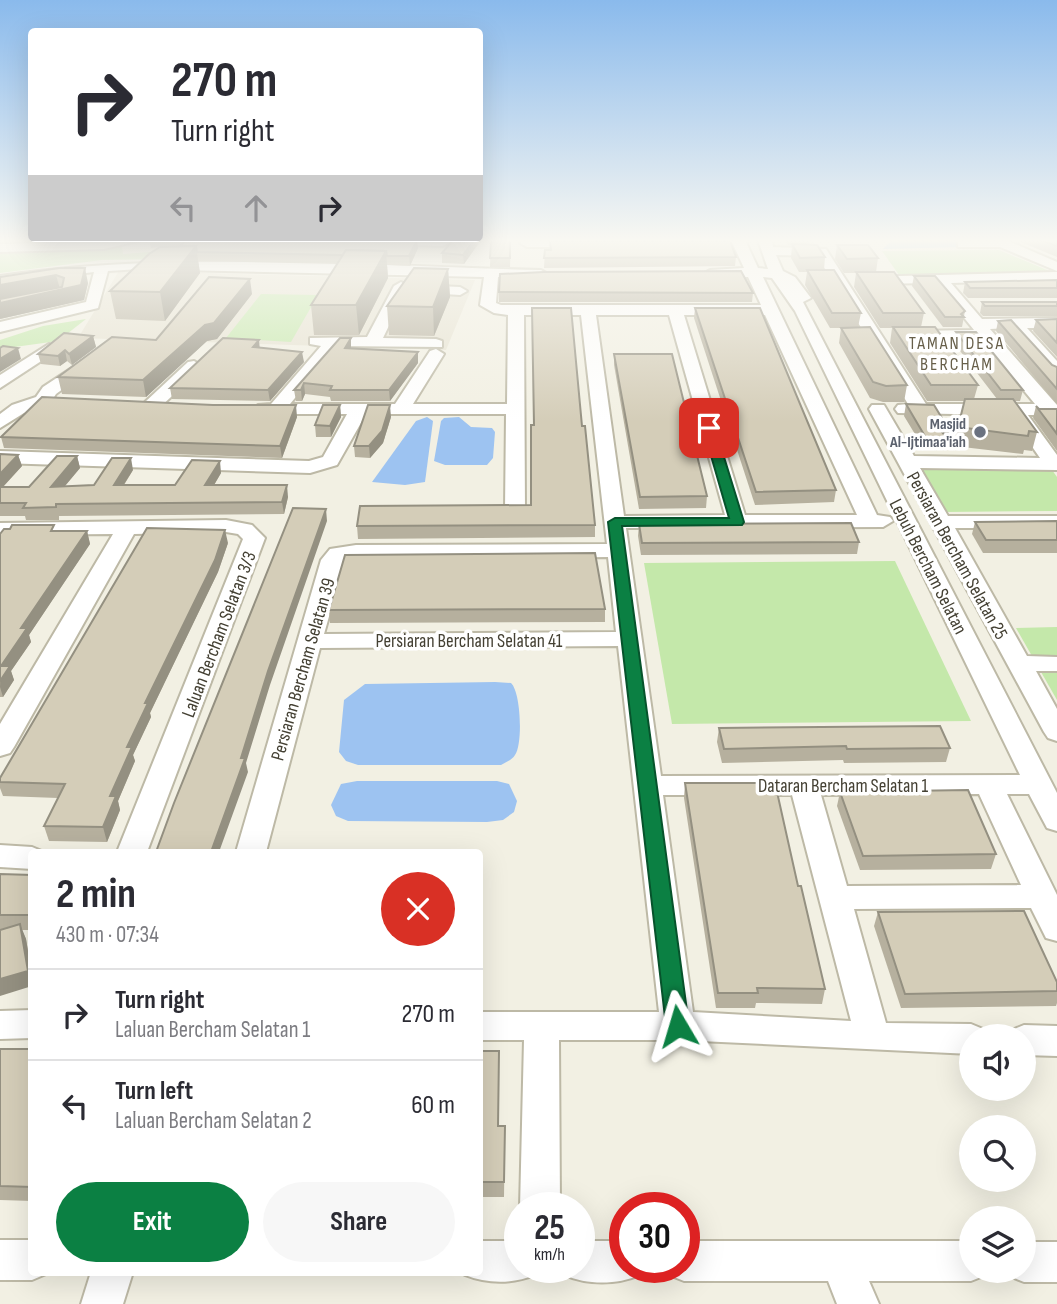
<!DOCTYPE html>
<meta charset="utf-8">
<style>
:root{--surface:#fff;--page:#f7f7f7;--text:#2b2b33;--muted:#7c7c81;--line:#e1e1e2;--accent:#0b8043}
body{margin:0;font-family:"Sofia Sans Condensed",sans-serif;background:var(--page);color:var(--text);height:100vh;display:flex;flex-direction:column;font-size:26px;white-space:nowrap}
*{box-sizing:border-box;margin:0}
p{font-size:23px;color:var(--muted)}
.icon{flex:none;width:38px;height:38px;fill:none;stroke:currentColor;stroke-width:2;stroke-linecap:round;stroke-linejoin:round}
.map{position:relative;flex:1;overflow:hidden}
.details{position:absolute;left:28px;top:849px;width:455px;height:427px;display:flex;flex-direction:column;background:var(--surface);border-radius:7px;box-shadow:0 7px 28px #0002}
.details>*{flex:none}
.top-card{position:absolute;left:28px;top:28px;width:455px;height:214px;border-radius:7px;box-shadow:0 7px 28px #0002;background:#fff;color:var(--text);overflow:hidden}
.fabs{position:absolute;left:959px;top:1024px;display:grid;gap:14px}
.fabs a{display:grid;place-items:center;width:77px;height:77px;border-radius:50%;background:var(--surface);box-shadow:0 7px 28px #0002;font-size:35px}
.speed{position:absolute;left:504px;top:1192px;display:flex;gap:14px;font-size:35px;font-weight:700;text-align:center}
.speed>*{display:grid;place-content:center;width:91px;height:91px;border-radius:50%;background:var(--surface);box-shadow:0 7px 28px #0002;line-height:1}
.speed small{font-size:18px;font-weight:400}
.speed .limit{border:10px solid #d22;background:#fff;color:#111}
.pin{position:absolute;display:grid;place-items:center;width:60px;height:60px;color:#fff;margin:-30px;border-radius:14px;box-shadow:0 4px 10px #0006}
.me{position:absolute;width:77px;margin:-38px;rotate:353deg;stroke-linejoin:round;filter:drop-shadow(0 0 5px #0008)}
.turn{display:flex;align-items:center;gap:24px;height:147px;padding:0 28px;font-size:32px}
.turn .icon{width:91px;height:91px;stroke-width:2.5}
.turn b{display:block;font-size:49px;line-height:60px}
.lanes{display:flex;align-items:center;height:66px;padding:0 28px;background:#0003;justify-content:center;gap:35px;direction:ltr}
.lanes .off{opacity:.35}
.round{display:grid;place-items:center;flex:none;width:74px;height:74px;border-radius:37px;background:var(--page)}
.overview{display:flex;align-items:center;justify-content:space-between;height:119px;padding:0 28px}
h1{font-size:42px;font-weight:700;line-height:52px}
.primary-button{display:flex;gap:14px;margin-top:auto;padding:14px 28px}
.primary-button a{flex:1;height:80px;border-radius:42px;background:var(--accent);color:#fff;font-size:28px;font-weight:700;line-height:80px;text-align:center}
.primary-button a+a{background:var(--page);color:var(--text)}
ul{padding:0;list-style:none}
li{display:flex;align-items:center;gap:21px;height:91px;padding:0 28px;border-top:2px solid var(--line)}
li div{flex:1}
li b{display:block;font-size:26px}
li em{font-style:normal}
.map>svg:first-child{display:block}
</style>
<div class="map">
<svg width="1057" height="1304" viewBox="0 0 1057 1304">
<rect width="100%" height="100%" fill="#f2f0e3"/>
<!-- residential -->
<path fill="#e6e2d1" d="M119,271L475,280L446,350L78,338Z"/>
<!-- green -->
<g fill="#c4e8aa">
<path d="M122,247L123,254L176,250L166,259L102,260L0,273V253Z"/>
<path d="M999,250L1052,272L899,275L882,251Z"/>
<path d="M261,294L318,295L291,342L226,338Z"/>
<path d="M86,319L58,341L0,349V340L43,326Z"/>
<path d="M920,470H1052L1057,477V511L943,512Z"/>
<path d="M895,561L971,721L672,724L644,563Z"/>
<path d="M1057,627V700L1016,628Z"/>
</g>
<!-- water -->
<g fill="#9dc3f1">
<path d="M892,240H954L961,247L883,249Z"/>
<path d="M427,417L433,421L425,482L405,485L372,482L416,421Z"/>
<path d="M459,417L471,427L492,428L495,432L493,458L487,465H445L434,461L441,421L444,418Z"/>
<path d="M495,682L511,683C521,692 523,744 515,755C512,760 506,762 501,765H358L346,761L339,752L344,700L365,684Z"/>
<path d="M357,781H497L509,784L517,801L514,812L503,820L487,822L348,821L336,816L331,805L341,784Z"/>
</g>
<g fill="none" stroke-linecap="round" stroke-linejoin="round">
<defs>
<g id="minor">
<path d="M142,240L104,249L0,252V244Z"/>
<path d="M368,240H448L450,242L443,246L375,244Z"/>
<path d="M523,240H585L588,243L581,247H527L520,243Z"/>
<path d="M731,240H745L758,268L768,269L758,240H772L773,247L826,249L926,404H1035L982,340L904,339V333L910,331L974,330L936,283L865,284L858,280L860,277L1057,272V280L951,283L982,319L1057,318V328H1027L1057,361V376L1051,375L1010,328L990,329L1057,405V415H1028L1057,455V470L920,468L948,516H1057V528H955L1027,656L1057,657V671H1036L1057,709V741L1048,738L1044,732L869,409L872,405H884L914,456L1040,458L1010,415L898,413L895,409L898,405L908,404L817,256L776,255L783,271L795,277L811,298L803,302L1057,793V831L1047,828L1029,794H1007L1057,895V941L1046,938L1031,908L854,909L886,1023L971,1024L983,1029L987,1036H971V1054L678,1040H559L560,1208H520L524,1040H480V1012H659L618,646L320,648L266,852H236L321,560L330,549L356,545L607,544L581,315H524L525,511L515,517L505,511L506,414H366L337,465L310,473L0,463V451L309,461L323,457L347,414H264L255,409L258,405L271,404L321,346L310,344V338L367,337L394,286L401,282L408,286L383,338L436,339L442,341V347L333,346V352L290,404H395L430,351L436,349L444,354L413,404H507L508,315L494,313L480,305L484,277L140,269L108,271L98,308L0,332V322L86,302L94,272L0,284V276C178,250 361,266 541,270L548,274L546,277H498L496,303L501,305H761L748,277L710,278L703,274L710,270L744,268ZM763,277L772,278L795,311L1020,775L661,776L626,528L883,527L893,521L890,517L877,515ZM596,315H669L725,515L624,516ZM684,315H765L857,515H745ZM608,557L616,632L324,634L345,560ZM979,794L1021,885L847,886L821,795ZM663,795H792L851,1021L693,1012Z"/>
<path d="M963,240H1006L1057,262V271L1000,247H958V241Z"/>
<path d="M417,285L460,287L467,291L460,295L412,292V286Z"/>
<path d="M49,344L55,346V352L0,388V375Z"/>
<path d="M87,358L93,359V367L56,394L49,405L24,413L0,428V414L12,405L36,397L43,387Z"/>
<path d="M194,361L202,366L200,370L157,410H145L142,406L145,402L188,362Z"/>
<path d="M226,520L252,525L265,538L147,852H117L243,539L238,534L226,532L134,534L14,747L10,753L0,756V724L113,534L0,535V523Z"/>
<path d="M0,845L32,847L44,852H32V869L0,867Z"/>
<path d="M32,1010V1038L0,1039V1011Z"/>
<path d="M1024,1025L1057,1026V1056L1024,1055V1036H1008L1012,1030Z"/>
<path d="M0,1240H32V1272L46,1274L32,1280H0Z"/>
<path d="M480,1241H520V1267H538L535,1275C513,1284 487,1284 465,1275L464,1272H480Z"/>
<path d="M579,1241H625V1267H643L640,1275C617,1285 587,1285 564,1275L561,1267H579Z"/>
<path d="M684,1241H971V1270H988L986,1275L971,1281H869L879,1304H837L828,1281H684L669,1275L666,1267H684Z"/>
<path d="M1024,1242H1057V1282H1024L1009,1276L1007,1270H1024Z"/>
<path d="M91,1272H133L123,1304H81Z"/>
</g>
</defs>
<!-- minor casing -->
<use href="#minor" stroke="#bdb9a6" stroke-width="4"/>
<!-- minor -->
<use href="#minor" fill="#fff" fill-rule="evenodd"/>
</g>
<!-- wall -->
<g fill="#b6b09e">
<path d="M149,240H417L418,248L410,266L387,265L388,278L359,335H314L311,305L337,264L198,261L200,273L165,321L116,319L110,291L159,247L151,248Z"/>
<path d="M453,240H481L464,264L442,263V253Z"/>
<path d="M491,240H511L510,267H490Z"/>
<path d="M784,240H810L809,245L825,257L824,270L861,313L858,327L907,385L904,402H883L870,398L839,343L841,328H830L805,285L807,272H799L791,258L792,245H788Z"/>
<path d="M1016,240H1057V257Z"/>
<path d="M550,241L736,257L735,266L544,268L545,250H550Z"/>
<path d="M837,245L878,258L876,272L924,313L921,327L978,385L974,399H997L954,343L956,332L1023,390L1020,401H1014L1037,432L1032,451L1024,450L1023,454L954,446L964,401H927L890,343L892,328H880L854,287L856,273H844L835,259Z"/>
<path d="M59,268L88,283L84,300L0,319Z"/>
<path d="M448,269L450,297L434,336L389,335L387,306Z"/>
<path d="M914,276L965,311L962,327H943L912,286Z"/>
<path d="M1057,280V298H968L963,293L965,282Z"/>
<path d="M499,292L753,293L752,302H499Z"/>
<path d="M252,294L217,339L207,341L146,397L62,394L58,377L156,340Z"/>
<path d="M982,302H1057V316H983L980,313Z"/>
<path d="M695,308L836,490L834,502L755,505L694,318Z"/>
<path d="M1057,319V357L1033,331L1036,320Z"/>
<path d="M998,321L1052,365L1057,367V404L996,331Z"/>
<path d="M93,336L96,347L72,365L67,361L60,366L41,364L38,354Z"/>
<path d="M351,338V349L418,363L390,401H331L330,397L305,394L302,401H296L294,390Z"/>
<path d="M260,348L304,362L270,401L172,399L170,388Z"/>
<path d="M614,354L707,496L706,508L639,509L614,365Z"/>
<path d="M906,404L951,433L949,445L944,444L943,449H924L904,416Z"/>
<path d="M340,405L341,417L331,437H316L315,425Z"/>
<path d="M1036,406L1039,409H1057V451L1033,418Z"/>
<path d="M297,417L282,458L4,448L1,437Z"/>
<path d="M391,417L383,443L370,458L355,457L354,446Z"/>
<path d="M582,426L595,525V537L358,539L357,526L531,505Z"/>
<path d="M0,454L18,455L22,466L3,487H29L77,456L80,468L65,486L94,485L133,470L124,485H175L221,473L214,485L288,497L284,514L59,516V520H26L25,516H0Z"/>
<path d="M1057,521V553H983L972,534L975,522Z"/>
<path d="M639,524L859,542L857,554L641,555L638,536Z"/>
<path d="M56,531H87L90,544L29,635L31,642L11,671L14,680L3,697H0V534Z"/>
<path d="M228,543L218,572L150,713L151,717L133,755L135,761L118,801L120,810L107,842L49,841L44,826L58,798L3,796L0,788V778Z"/>
<path d="M605,609V622L330,623L329,610Z"/>
<path d="M719,728L950,748L946,762L844,763L843,760L722,763L717,742Z"/>
<path d="M685,783L798,886L825,989L822,1004L756,1003L755,1008H716L684,798Z"/>
<path d="M840,792L996,854L991,869L860,870L837,806Z"/>
<path d="M0,874L32,875V930H22L26,939L32,975V986L2,929H0Z"/>
<path d="M878,912L1057,982V1003L1056,1006L901,1008L874,926Z"/>
<path d="M0,1049H32V1201L0,1200Z"/>
<path d="M480,1051H499L498,1126H505L504,1197H480Z"/>
</g>
<!-- shaded-wall -->
<g fill="#949081">
<path d="M417,240L418,248L410,266L409,256Z"/>
<path d="M474,240H481L464,264L463,255Z"/>
<path d="M196,246L200,273L165,321L160,292Z"/>
<path d="M386,251L388,278L359,335L356,305Z"/>
<path d="M85,268L88,283L84,300L0,319V303L81,285Z"/>
<path d="M448,269L450,297L434,336L433,307Z"/>
<path d="M56,275L60,289L0,300V285Z"/>
<path d="M250,279L252,294L217,339L207,341L146,397L143,380Z"/>
<path d="M93,336L96,347L72,365L69,354Z"/>
<path d="M351,338V349L345,348Z"/>
<path d="M259,340L260,351L253,347Z"/>
<path d="M18,348L21,359L0,372V359Z"/>
<path d="M65,350L67,361L60,366L58,356Z"/>
<path d="M302,352L304,362L270,401L268,390Z"/>
<path d="M418,352V363L390,401L389,390Z"/>
<path d="M304,383L305,394L302,401L301,390Z"/>
<path d="M296,405L297,417L282,458L280,446Z"/>
<path d="M340,405L341,417L331,437L330,426Z"/>
<path d="M390,405L391,417L383,443L370,458L369,446Z"/>
<path d="M18,455L22,466L0,490V474Z"/>
<path d="M77,456L80,468L54,499L51,487Z"/>
<path d="M131,458L133,470L116,497L114,485Z"/>
<path d="M220,461L221,473L207,497L205,485Z"/>
<path d="M287,485L288,497L284,514L282,502Z"/>
<path d="M326,509L327,521L270,685L246,763L248,772L219,852H211L268,671Z"/>
<path d="M225,530L228,543L218,572L150,713L151,717L133,755L135,761L118,801L120,810L107,842L103,827L110,796L127,747L145,703Z"/>
<path d="M87,531L90,544L29,635L31,642L11,671L14,680L3,697L0,687L1,666L21,628Z"/>
<path d="M20,924L26,939L32,975V986L0,996V979Z"/>
</g>
<!-- building -->
<g fill="#d4cdb8" stroke="#949081" stroke-width="2">
<path d="M187,240H417L409,256H387L386,251L346,250L343,255L197,252L196,246H180Z"/>
<path d="M453,240H474L463,255L442,253Z"/>
<path d="M491,240H510V258H490Z"/>
<path d="M1041,240H1057V246Z"/>
<path d="M550,241H730L736,257L544,258L545,250H551Z"/>
<path d="M792,244L817,245L825,257L800,258Z"/>
<path d="M837,245H868L878,258L847,259Z"/>
<path d="M196,246L160,292L110,291L149,254L160,247Z"/>
<path d="M346,250L386,251L356,305H311Z"/>
<path d="M59,268H85L81,285L0,303V299L62,287L64,278L56,275L0,285V277Z"/>
<path d="M414,268L448,269L433,307L387,306Z"/>
<path d="M807,270H834L861,313H832Z"/>
<path d="M741,271L753,293L499,292L500,274L544,272Z"/>
<path d="M856,272H894L924,313H883Z"/>
<path d="M914,276H935L965,311L961,314L964,317H945Z"/>
<path d="M209,277L250,279L214,323L205,325L143,380L58,377L112,337L156,340Z"/>
<path d="M1057,280V288H970L965,282Z"/>
<path d="M982,302H1057V306H985Z"/>
<path d="M532,308H571L582,426H585L595,525L357,526L360,506L531,505V425H534Z"/>
<path d="M695,308H760L836,490L756,492Z"/>
<path d="M1057,319V343L1036,320Z"/>
<path d="M1011,320L1052,365L1057,367V389L998,321Z"/>
<path d="M870,327L907,385L886,386L873,382L841,328Z"/>
<path d="M893,327H935L978,385H931Z"/>
<path d="M956,332H976L1023,390H1001Z"/>
<path d="M64,333L93,336L69,354L65,350L58,356L38,354Z"/>
<path d="M223,338L259,340L253,347L302,352L268,390L170,388Z"/>
<path d="M340,338H351L345,348L418,352L389,390H330L332,386L304,383L301,390H294Z"/>
<path d="M3,346L18,348L0,359V348Z"/>
<path d="M614,354H672L707,496L640,497Z"/>
<path d="M42,397L213,405H296L280,446L1,437Z"/>
<path d="M965,399H1013L1037,432L1029,431L1028,436L958,427Z"/>
<path d="M906,404L934,405L951,433L942,432L946,437L926,438Z"/>
<path d="M323,405H340L330,426L315,425Z"/>
<path d="M368,405H390L382,431L369,446H354Z"/>
<path d="M1036,406L1039,409H1057V434Z"/>
<path d="M0,454L18,455L0,474Z"/>
<path d="M57,456H77L51,487L94,485L112,458H131L114,485H175L192,460L220,461L205,485H287L282,502L56,504V507L23,508L26,503H0V487H29Z"/>
<path d="M293,508L326,509L268,671L241,758H245L211,852H156L174,803Z"/>
<path d="M1057,521V540H986L975,522Z"/>
<path d="M851,523L859,542L642,543L639,524Z"/>
<path d="M12,525H54L51,531H87L21,628H27L1,666H10L0,681V534L4,529H10Z"/>
<path d="M147,528L225,530L215,560L145,703H148L127,747H132L110,796H116L103,827L44,826L65,784L0,782V778Z"/>
<path d="M595,553L605,609L329,610L345,555Z"/>
<path d="M940,726L950,748L847,749L846,746L724,749L719,728Z"/>
<path d="M685,783H775L798,886H801L825,989L757,988L758,993H718Z"/>
<path d="M968,790L996,854L863,856L840,792Z"/>
<path d="M0,874L32,875V915H0Z"/>
<path d="M1024,911L1057,982V991L905,994L878,912Z"/>
<path d="M20,924L28,971L0,979V930Z"/>
<path d="M0,1049H32V1187L0,1186Z"/>
<path d="M480,1051H499L498,1126H505L504,1182H480Z"/>
</g>
<!-- sky -->
<linearGradient id="sky" x2="0" y2="1"><stop stop-color="#8abaec"/><stop offset="0.57" stop-color="#f9f8f2"/><stop offset="1" stop-color="#f9f8f2" stop-opacity="0"/></linearGradient>
<rect width="1057" height="422" fill="url(#sky)"/>
<!-- route -->
<path fill="#0b8043" stroke="#07532c" stroke-width="2" d="M709,424L715,428L744,522L742,525L622,526L689,1026L686,1032L678,1035L670,1032L666,1026L608,522L615,518H729L703,428Z"/>
<!-- markers -->
<circle fill="#6b7280" stroke="#fff" stroke-width="2.5" cx="980" cy="432" r="7"/>
<g text-anchor="middle" stroke-width="7" stroke-linejoin="round" paint-order="stroke">
<!-- far-worship labels -->
<g font-size="16" font-weight="bold" fill="#5b616d" stroke="#fff" text-anchor="end">
<text x="966" y="429">Masjid<tspan x="966" dy="18">Al-Ijtimaa'iah</tspan></text>
</g>
<!-- far-neighbourhood labels -->
<g font-size="18" letter-spacing="2" fill="#675f4a" stroke="#fff">
<text x="957" y="349">TAMAN DESA<tspan x="957" dy="21">BERCHAM</tspan></text>
</g>
<!-- street labels -->
<g font-size="19" fill="#444033" stroke="#fff">
<text transform="translate(958 555) rotate(61)" y="7">Persiaran Bercham Selatan 25</text>
<text transform="translate(929 566) rotate(63)" y="7">Lebuh Bercham Selatan</text>
<text transform="translate(218 634) rotate(-69)" y="7">Laluan Bercham Selatan 3/3</text>
<text x="469" y="647">Persiaran Bercham Selatan 41</text>
<text transform="translate(302 669) rotate(-74)" y="7">Persiaran Bercham Selatan 39</text>
<text x="843" y="792">Dataran Bercham Selatan 1</text>
</g>
</g>
</svg>
<div class="fabs">
<a><svg class="icon" aria-label="sound" viewBox="0 0 24 24"><path d="M4 9h4l5-4v14l-5-4H4zM17 9q2 3 0 6"/></svg></a>
<a><svg class="icon" aria-label="search" viewBox="0 0 24 24"><circle cx="10" cy="10" r="6"/><path d="M15 15l6 6"/></svg></a>
<a><svg class="icon" aria-label="layers" viewBox="0 0 24 24"><path d="M12 4l9 5-9 5-9-5zM3 14l9 5 9-5"/></svg></a>
</div>
<div class="speed"><div>25<small>km/h</small></div><div class="limit">30</div></div>
<div class="pin" style="left:709px;top:428px;background:#d93025"><svg class="icon" aria-label="arrive" viewBox="0 0 24 24"><path d="M6 21V4h12l-3 4 3 4H6"/></svg></div>
<svg class="me" style="left:678px;top:1026px" viewBox="-20 -20 40 40"><path d="M0-17L14 15 0 8-14 15z" fill="#0b8043" stroke="#fff" stroke-width="4"/></svg>
<div class="top-card">
<div class="turn"><svg class="icon" aria-label="right" viewBox="0 0 24 24"><path d="M7 20v-9h11M14 6l5 5-5 5"/></svg><div><b>270 m</b>Turn right</div></div>
<div class="lanes"><svg class="icon off" aria-label="left" viewBox="0 0 24 24"><path d="M17 20v-9H6M10 6l-5 5 5 5"/></svg><svg class="icon off" aria-label="ahead" viewBox="0 0 24 24"><path d="M12 20V5M6 11l6-6 6 6"/></svg><svg class="icon" aria-label="right" viewBox="0 0 24 24"><path d="M7 20v-9h11M14 6l5 5-5 5"/></svg></div>
</div>
<section class="details">
<div class="overview"><div><h1>2 min</h1><p>430 m · 07:34</p></div><a class="round" style="background:#d93025;color:#fff"><svg class="icon" aria-label="close" viewBox="0 0 24 24"><path d="M6 6l12 12M18 6L6 18"/></svg></a></div>
<ul>
<li><svg class="icon" aria-label="right" viewBox="0 0 24 24"><path d="M7 20v-9h11M14 6l5 5-5 5"/></svg><div><b>Turn right</b><p>Laluan Bercham Selatan 1</p></div><em>270 m</em></li>
<li><svg class="icon" aria-label="left" viewBox="0 0 24 24"><path d="M17 20v-9H6M10 6l-5 5 5 5"/></svg><div><b>Turn left</b><p>Laluan Bercham Selatan 2</p></div><em>60 m</em></li>
</ul>
<div class="primary-button"><a>Exit</a><a>Share</a></div>
</section>
</div>
